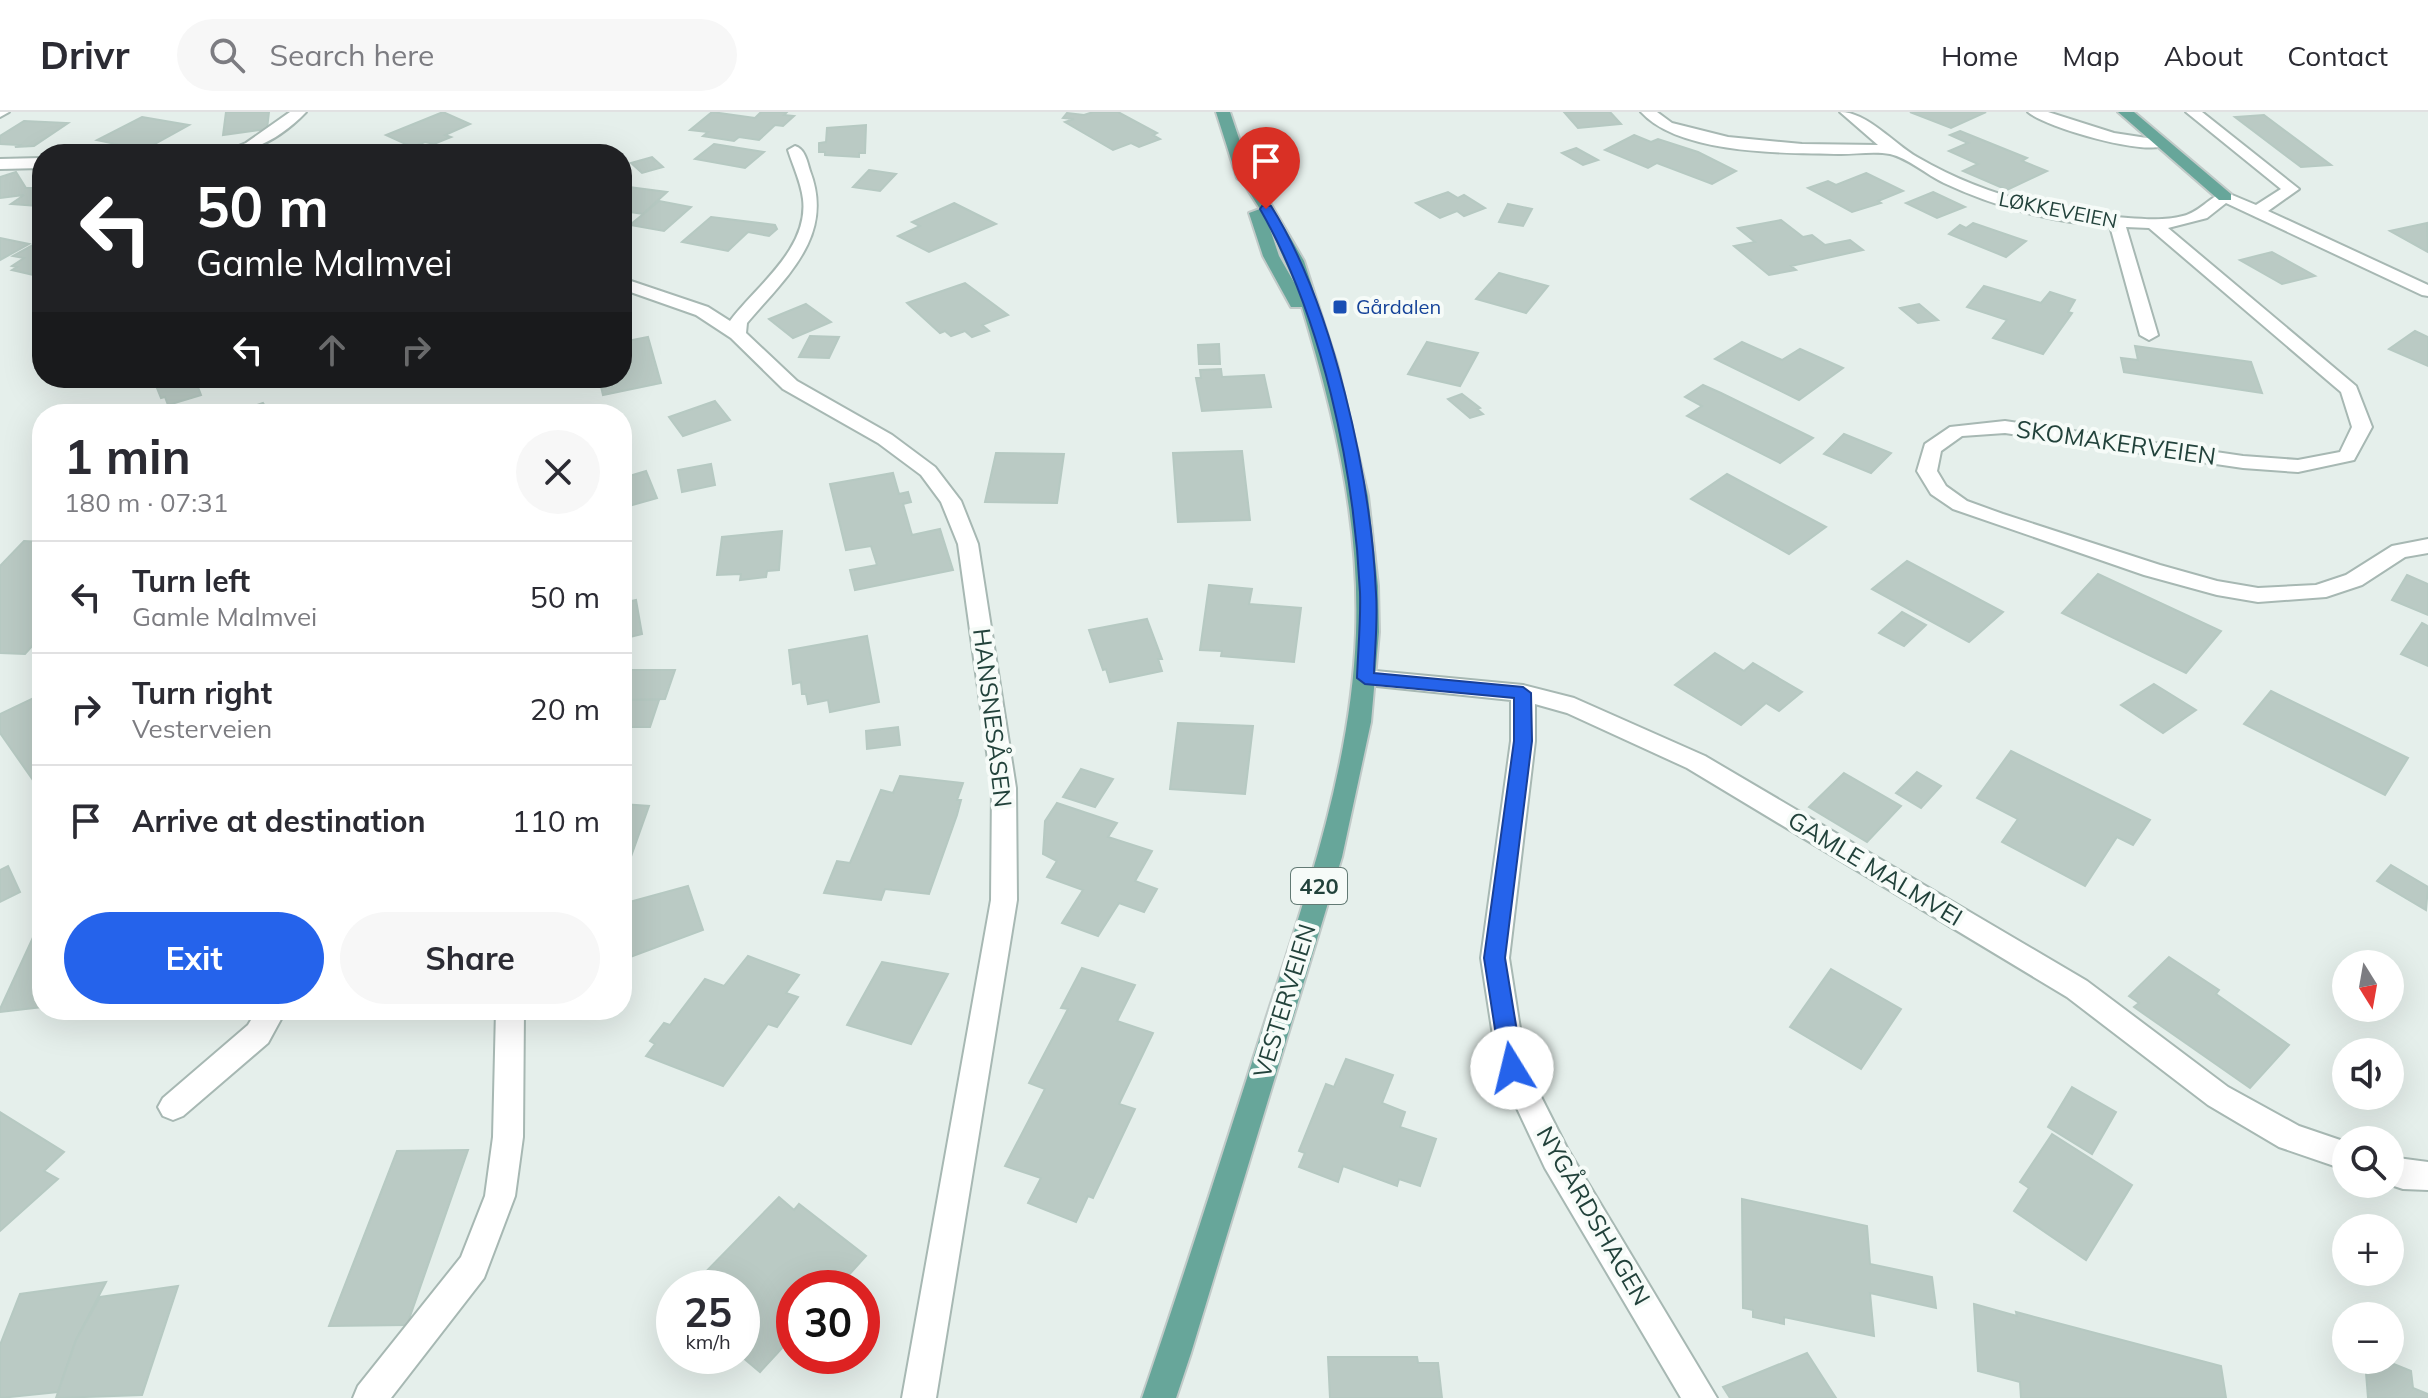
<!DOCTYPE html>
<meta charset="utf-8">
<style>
:root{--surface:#fff;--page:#f7f7f7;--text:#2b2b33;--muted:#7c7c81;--line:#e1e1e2;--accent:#2563eb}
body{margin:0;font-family:Mulish,sans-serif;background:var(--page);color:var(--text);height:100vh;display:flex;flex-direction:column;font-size:30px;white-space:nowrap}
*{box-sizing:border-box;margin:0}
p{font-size:26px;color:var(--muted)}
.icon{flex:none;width:44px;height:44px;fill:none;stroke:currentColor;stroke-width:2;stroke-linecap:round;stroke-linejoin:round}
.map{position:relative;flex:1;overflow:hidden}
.drawer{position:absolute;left:32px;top:292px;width:600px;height:616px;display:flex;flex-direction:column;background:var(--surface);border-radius:32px;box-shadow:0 8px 32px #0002}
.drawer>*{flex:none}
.banner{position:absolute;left:32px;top:32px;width:600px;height:244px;border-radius:32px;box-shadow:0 8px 32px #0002;background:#202124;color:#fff;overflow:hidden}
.needle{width:52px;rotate:169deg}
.tools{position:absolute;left:2332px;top:838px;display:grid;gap:16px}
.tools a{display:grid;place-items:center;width:72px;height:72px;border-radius:50%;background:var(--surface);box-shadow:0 8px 32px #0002;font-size:40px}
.speed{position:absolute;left:656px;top:1158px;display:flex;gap:16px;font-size:40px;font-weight:700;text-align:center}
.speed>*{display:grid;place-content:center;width:104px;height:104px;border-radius:50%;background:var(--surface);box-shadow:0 8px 32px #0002;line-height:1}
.speed small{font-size:20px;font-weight:400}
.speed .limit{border:12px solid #d22;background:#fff;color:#111}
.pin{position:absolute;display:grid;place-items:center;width:68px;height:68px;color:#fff;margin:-82px -34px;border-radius:50% 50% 50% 0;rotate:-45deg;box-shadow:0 0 8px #0007}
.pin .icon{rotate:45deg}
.me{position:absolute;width:88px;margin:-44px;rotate:351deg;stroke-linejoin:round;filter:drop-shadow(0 0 6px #0008)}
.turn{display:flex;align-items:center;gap:28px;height:168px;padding:0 32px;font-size:36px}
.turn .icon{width:104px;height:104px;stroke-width:2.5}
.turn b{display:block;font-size:56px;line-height:68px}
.lanes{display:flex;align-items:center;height:76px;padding:0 32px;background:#0003;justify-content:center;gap:40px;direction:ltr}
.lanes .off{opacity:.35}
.round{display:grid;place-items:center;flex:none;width:84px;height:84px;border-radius:42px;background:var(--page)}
.summary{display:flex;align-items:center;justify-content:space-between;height:136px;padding:0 32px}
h1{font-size:48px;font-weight:700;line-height:60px}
.primary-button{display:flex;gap:16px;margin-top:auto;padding:16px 32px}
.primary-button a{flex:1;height:92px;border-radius:48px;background:var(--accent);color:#fff;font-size:32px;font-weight:700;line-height:92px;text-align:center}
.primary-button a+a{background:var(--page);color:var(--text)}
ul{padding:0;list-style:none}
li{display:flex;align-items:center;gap:24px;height:112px;padding:0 32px;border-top:2px solid var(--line)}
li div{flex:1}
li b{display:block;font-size:30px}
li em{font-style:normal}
header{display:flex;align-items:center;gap:48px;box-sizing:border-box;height:112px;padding:0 40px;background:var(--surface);border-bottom:2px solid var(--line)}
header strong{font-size:38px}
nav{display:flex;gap:44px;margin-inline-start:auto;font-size:28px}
.search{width:560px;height:72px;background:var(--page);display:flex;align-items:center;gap:20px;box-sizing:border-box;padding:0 28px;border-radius:44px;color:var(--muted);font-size:30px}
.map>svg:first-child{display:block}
</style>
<header>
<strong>Drivr</strong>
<div class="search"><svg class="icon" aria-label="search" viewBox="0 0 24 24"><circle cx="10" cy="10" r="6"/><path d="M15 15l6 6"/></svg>Search here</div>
<nav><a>Home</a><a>Map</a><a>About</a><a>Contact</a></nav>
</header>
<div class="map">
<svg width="2428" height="1286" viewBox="0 0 2428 1286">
<rect width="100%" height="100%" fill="#e5efeb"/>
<!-- building -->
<g fill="#bacac4" stroke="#b6c9c2" stroke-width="2">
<path d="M226,0H269L267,17L223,23Z"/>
<path d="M443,0L470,12L445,23L451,25L434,32L425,30L412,35L386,23Z"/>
<path d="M712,0L755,6L761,0H787L784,3L794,4L783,14L775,13L759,28L739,25L734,29L703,24L708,20L690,18Z"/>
<path d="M1093,0H1118L1157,21L1153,23L1160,27L1139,35L1131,31L1113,38L1065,10L1074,7L1063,6L1067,1L1084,3Z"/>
<path d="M1564,0H1610L1621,12L1578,16Z"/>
<path d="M1910,0H1986L1951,16Z"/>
<path d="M2264,3L2331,53L2301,55L2235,5Z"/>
<path d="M142,5L189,13L144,38L97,28Z"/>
<path d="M24,9L68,11L34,34L15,35L19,33L0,32V24Z"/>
<path d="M866,13L865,41H859V45L825,43V40H819V31L826,30L827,16Z"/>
<path d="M1960,19L2027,46L2022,49L2047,59L2007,78L1963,59L1978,52L1949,39L1968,31L1950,23Z"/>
<path d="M1634,23L1651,30L1658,27L1698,40L1736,59L1712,72L1657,51L1648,56L1605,38Z"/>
<path d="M714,32L764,40L745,56L695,47Z"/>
<path d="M1576,36L1598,48L1583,53L1562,41Z"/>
<path d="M652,45L663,55L642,61L631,51Z"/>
<path d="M869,58L896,62L880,79L853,75Z"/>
<path d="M16,60L26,76H34L42,71V91L38,94L11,92L24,83L0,86V65Z"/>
<path d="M1866,61L1903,79L1878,89L1881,91L1852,100L1808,76L1828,69L1836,73Z"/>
<path d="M622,75H629L667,80L643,102L622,99Z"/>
<path d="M1448,80L1458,86L1464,83L1485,96L1464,104L1457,99L1440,106L1416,91Z"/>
<path d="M1933,80L1965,95L1937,106L1906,91Z"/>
<path d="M659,89L691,95L664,119L630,113Z"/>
<path d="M954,91L996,112L929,140L898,124L920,114L912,110Z"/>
<path d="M1508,92L1532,97L1523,114L1499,110Z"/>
<path d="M711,105L775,113L777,117L769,124L748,120L728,139L682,130Z"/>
<path d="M1781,108L1803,125L1812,123L1825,133L1850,128L1863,138L1791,154L1796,158L1769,163L1734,134L1755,130L1738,116Z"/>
<path d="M1973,111L2026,129L2006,145L1949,122L1960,113L1966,116Z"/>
<path d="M2427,111L2428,140L2390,119Z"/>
<path d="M0,126L29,132L0,148Z"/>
<path d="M42,128V165L12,158L17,155L12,154L24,146L13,144Z"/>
<path d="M2272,140L2315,164L2282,172L2240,148Z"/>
<path d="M1499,161L1548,174L1526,201L1476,187Z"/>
<path d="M965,171L1008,203L982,213L989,219L972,225L965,219L951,224L945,219L940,221L907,191Z"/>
<path d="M1984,174L2041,191L2050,180L2075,188L2068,200L2072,201L2043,242L1993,226L2007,208L1967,195Z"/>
<path d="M806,192L831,210L793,226L769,207Z"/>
<path d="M1919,192L1938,208L1918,211L1900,196Z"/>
<path d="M2415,219L2428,225V254L2389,237Z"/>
<path d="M810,224L839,225L829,246L799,245Z"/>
<path d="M648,225L661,271L603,283L599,266H622V230Z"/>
<path d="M1427,230L1478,241L1460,274L1408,262Z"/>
<path d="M1742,230L1782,248L1800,237L1843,256L1799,288L1715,247Z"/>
<path d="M1219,232L1220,252H1199L1198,233Z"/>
<path d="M2135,234L2251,250L2262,281L2124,260L2121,246L2138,248Z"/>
<path d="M1221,257L1222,265L1264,263L1271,295L1202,299L1196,266H1201L1200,258Z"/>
<path d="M153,266H229L198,275L201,283L168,293L165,285L161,286Z"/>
<path d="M1703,273L1721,281L1813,326L1780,351L1687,304L1702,294L1685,285Z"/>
<path d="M1462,282L1480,296L1477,297L1483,302L1470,306L1448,287Z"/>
<path d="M715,289L730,308L683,324L669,305Z"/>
<path d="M263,291L270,302H230Z"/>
<path d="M1844,322L1891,341L1871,361L1824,342Z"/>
<path d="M1242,339L1250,408L1178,410L1173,341Z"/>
<path d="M996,341L1064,342L1057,391L985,390Z"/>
<path d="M711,352L715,373L682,380L678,358Z"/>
<path d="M622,357L626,365L646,359L657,386L622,396Z"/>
<path d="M893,361L899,382L908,380L911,390L903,392L912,423L940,417L953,458L855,478L850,458L877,453L871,434L846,438L830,372Z"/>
<path d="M1727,362L1826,415L1789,442L1691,387Z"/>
<path d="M782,419L779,458L767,459L766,465L740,468L741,462L717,463L722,425Z"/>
<path d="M24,429L42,430V523L25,542L0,541V454Z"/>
<path d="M1907,449L2003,500L1969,530L1872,477Z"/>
<path d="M2098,462L2221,519L2186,561L2062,501Z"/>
<path d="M2407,463L2428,472V503L2392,488Z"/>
<path d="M1209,473L1252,477L1249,492L1301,496L1294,550L1221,544L1222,539L1200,538Z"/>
<path d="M636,488L642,522L622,527V491Z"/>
<path d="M1902,500L1926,513L1904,534L1879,521Z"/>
<path d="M1147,507L1162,547H1158L1162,559L1110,570L1106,557L1103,558L1089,518Z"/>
<path d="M2422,511L2428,514V554L2401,542Z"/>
<path d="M867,524L879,590L830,600L828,588L808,592L806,582H802L801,570L793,572L789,538Z"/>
<path d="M1715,541L1744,559L1753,551L1802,580L1779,599L1766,591L1741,613L1675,573Z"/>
<path d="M622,558H675L665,587L622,588Z"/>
<path d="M2154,572L2196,598L2163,621L2121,593Z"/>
<path d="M2271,579L2408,646L2385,683L2244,612Z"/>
<path d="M42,582V668L35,671L0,621V602Z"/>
<path d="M622,588H659L650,615H622Z"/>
<path d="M1178,611L1253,614L1245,682L1170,677Z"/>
<path d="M898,615L900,633L867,637L866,619Z"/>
<path d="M2011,639L2150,708L2133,733L2117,725L2085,774L2002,730L2018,707L1977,686Z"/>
<path d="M1081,657L1113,667L1095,695L1063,685Z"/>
<path d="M1917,660L1941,674L1921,696L1896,681Z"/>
<path d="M1844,661L1901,694L1867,730L1809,695Z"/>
<path d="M900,664L963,671L957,688H961L957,703L929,782L885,777L881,788L824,781L837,749L850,751L881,678L893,681Z"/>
<path d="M1057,691L1117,711L1108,725L1152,739L1135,769L1157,777L1144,800L1119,791L1098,824L1062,811L1083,778L1047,765L1057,749L1043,742L1045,709Z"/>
<path d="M622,692L649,694L623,767H622Z"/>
<path d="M2391,753L2428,775L2426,798L2377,769Z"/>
<path d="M8,754L20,780L0,790V758Z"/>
<path d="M688,774L703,818L622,848V792Z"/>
<path d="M42,806V895L0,900V897Z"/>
<path d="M748,844L799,863L786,881L798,885L777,915L768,912L723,974L646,944L655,932L650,929L664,911L670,913L705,867L724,874Z"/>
<path d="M2169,845L2219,878L2216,882L2289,933L2250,976L2134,895L2139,891L2129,884Z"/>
<path d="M882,850L948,862L911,932L847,913Z"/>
<path d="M1082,856L1135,873L1117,909L1153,921L1119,992L1135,997L1093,1086L1088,1084L1076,1110L1028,1091L1041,1066L1005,1054L1045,977L1029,971L1068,897L1061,896Z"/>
<path d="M1831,857L1901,897L1861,957L1790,915Z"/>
<path d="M1346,947L1393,963L1382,991L1405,1000L1400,1015L1436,1027L1420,1074L1399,1067L1397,1074L1343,1054L1338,1070L1299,1055L1305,1041L1299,1039L1326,972L1334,975Z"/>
<path d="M2072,975L2116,1000L2092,1042L2048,1015Z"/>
<path d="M0,1000L64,1040L44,1059L58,1067L0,1119Z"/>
<path d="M2052,1022L2132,1073L2086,1148L2014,1099L2029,1076L2020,1070Z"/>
<path d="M468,1038L407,1213L329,1214L397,1039Z"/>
<path d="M779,1085L794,1098L799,1092L866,1144L837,1176H794V1223L760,1260L741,1244L742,1176H690Z"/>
<path d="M1742,1087L1867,1114L1870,1152L1932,1165L1936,1196L1870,1181L1874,1224L1784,1205V1212L1753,1205V1198L1743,1196Z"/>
<path d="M106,1170L76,1228L58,1280L0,1286V1233L20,1182Z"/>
<path d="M178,1174L142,1283L56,1286L76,1228L100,1185Z"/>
<path d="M1974,1192L2017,1204L2016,1200L2221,1254L2226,1286H2021L2020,1270L1978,1259Z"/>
<path d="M1807,1241L1836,1286H1730L1723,1275Z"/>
<path d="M1328,1245H1417L1418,1251H1438L1442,1286H1330Z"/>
<path d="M2365,1248H2384L2411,1259L2413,1276L2428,1282V1286H2368Z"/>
</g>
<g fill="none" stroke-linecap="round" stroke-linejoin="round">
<defs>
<g id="minor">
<path d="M0,0H9L0,5Z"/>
<path d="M290,0H306C283,24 253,42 219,42L246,31Z"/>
<path d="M1641,0H1657L1672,11L1728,25L1802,32L1878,33L1840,0C1867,0 1893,31 1917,45C1982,83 2054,101 2128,106C2146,107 2165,109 2183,104C2200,100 2209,85 2225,80L2256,93L2281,77L2186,0H2202L2299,77L2268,99L2428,173V184L2422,183L2226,91L2207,106L2168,116L2356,274L2372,315L2354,348L2298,360L2243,356L2005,321L1962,324L1941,339L1937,359L1946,374L1967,389L2003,402L2160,453L2217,469L2258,476L2316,473L2346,463L2392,434L2428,427V441L2405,445L2362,473L2326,485L2258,490L2217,483L2144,463L1953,397L1931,382L1917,359L1925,332L1950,315L2005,309L2243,344L2298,348L2340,340L2352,315L2341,280L2149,116L2126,115L2158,223L2149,228L2140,223L2110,114C2054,111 1995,95 1944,71C1927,63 1908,46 1890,42C1875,39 1856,42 1841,42C1786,41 1680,43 1641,0Z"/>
<path d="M2028,0H2048L2114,21L2160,28L2167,32C2150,46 2045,15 2028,0Z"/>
<path d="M795,34C805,37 807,49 810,59C835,124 786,165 747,211L746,221L797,269L892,323L935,355L961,389L978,432L1016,676L1017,788L936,1286H902L991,788L992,676L958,432L941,390L921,363L878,331L783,277L731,226L696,203L622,177V166L708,195L730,209C756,174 809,137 803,87C801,70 793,54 788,38Z"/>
<path d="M42,46V56L0,57V47Z"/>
<path d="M1365,558L1523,573L1574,586L1705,644L2087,869L2228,975L2299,1014L2346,1030V1058L2279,1035L2208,993L2067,885L1687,656L1567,601L1535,592V629L1509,846L1526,955L1567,1036L1717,1286H1681L1545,1056L1498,956L1481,846L1511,629V588L1357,572L1354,566L1357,560Z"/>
<path d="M257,898H286L268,931L183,1004L173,1008L163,1004L158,995L163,986L248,913Z"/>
<path d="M496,898H524L523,1025L515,1084L484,1166L391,1286H353L358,1274L461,1145L485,1084L493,1025Z"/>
<path d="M2390,1045L2428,1050V1078L2403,1077L2388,1072Z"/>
</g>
<g id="major">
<path d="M1216,0H1230L1248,53L1304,149L1337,252L1368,384L1378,474L1379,520L1371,610L1342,745L1191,1241L1176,1286H1142C1184,1164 1223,1041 1262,919C1304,789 1351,658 1356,521C1360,409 1334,301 1302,195H1291L1263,144L1249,101L1260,97L1243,70L1237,66ZM1268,111L1295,172L1279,144Z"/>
<path d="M2118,0H2134L2231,82V88H2219Z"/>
</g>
</defs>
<!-- minor casing -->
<use href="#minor" stroke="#a7b8b3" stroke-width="4"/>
<!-- major casing -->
<use href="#major" stroke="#c1cac8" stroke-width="4"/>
<!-- minor -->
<use href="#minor" fill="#fff" fill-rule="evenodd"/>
<!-- major -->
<use href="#major" fill="#67a69a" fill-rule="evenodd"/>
</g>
<!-- route -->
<path fill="#2563eb" stroke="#184099" stroke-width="2" d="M1262,94H1271C1333,193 1371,365 1376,481C1378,507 1375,534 1374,561L1523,575L1531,581L1532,629L1505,846L1523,956L1520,963L1512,966L1504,963L1501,956L1484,846L1514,629V586L1365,572L1357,566C1358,538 1361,508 1360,480C1354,356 1322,205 1260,97Z"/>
<!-- markers -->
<rect fill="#1a4fb4" stroke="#f6fbf8" stroke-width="3" x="1332" y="187" width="16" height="16" rx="4"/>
<g text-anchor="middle" stroke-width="8" stroke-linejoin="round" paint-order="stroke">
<!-- far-street labels -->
<g font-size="20" fill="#22423b" stroke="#f6fbf8">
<text transform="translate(2058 98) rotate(11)" y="7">LØKKEVEIEN</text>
</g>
<!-- far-transit labels -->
<g font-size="20" fill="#164399" stroke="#f6fbf8" text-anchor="start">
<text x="1356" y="202">Gårdalen</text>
</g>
<!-- shield labels -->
<rect fill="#f6fbf8" stroke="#627a74" stroke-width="2" x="1291" y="756" width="56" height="36" rx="6"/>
<g font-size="22" font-weight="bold" fill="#22423b">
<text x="1319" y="782">420</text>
</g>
<!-- street labels -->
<g font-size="24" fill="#22423b" stroke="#f6fbf8">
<text transform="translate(2116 331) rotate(8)" y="8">SKOMAKERVEIEN</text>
<text transform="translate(992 606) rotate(83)" y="8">HANSNESÅSEN</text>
<text transform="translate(1875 757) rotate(31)" y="8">GAMLE MALMVEI</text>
<text transform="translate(1285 889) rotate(-73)" y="8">VESTERVEIEN</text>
<text transform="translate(1593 1104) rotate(60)" y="8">NYGÅRDSHAGEN</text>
</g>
</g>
</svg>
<div class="tools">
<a><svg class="needle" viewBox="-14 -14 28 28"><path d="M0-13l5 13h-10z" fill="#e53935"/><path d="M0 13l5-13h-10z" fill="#7c7c81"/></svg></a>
<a><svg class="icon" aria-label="sound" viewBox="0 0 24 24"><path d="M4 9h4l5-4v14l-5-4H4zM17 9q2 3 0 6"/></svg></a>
<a><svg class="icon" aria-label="search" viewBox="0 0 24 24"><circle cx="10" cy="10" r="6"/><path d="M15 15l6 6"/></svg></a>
<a>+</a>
<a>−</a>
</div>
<div class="speed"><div>25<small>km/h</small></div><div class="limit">30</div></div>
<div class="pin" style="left:1266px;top:97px;background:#d93025"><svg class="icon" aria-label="arrive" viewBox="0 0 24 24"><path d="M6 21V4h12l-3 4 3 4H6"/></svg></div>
<svg class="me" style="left:1512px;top:956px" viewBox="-20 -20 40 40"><circle r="19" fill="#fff"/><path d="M0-13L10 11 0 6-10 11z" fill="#2563eb"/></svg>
<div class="banner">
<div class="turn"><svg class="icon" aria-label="left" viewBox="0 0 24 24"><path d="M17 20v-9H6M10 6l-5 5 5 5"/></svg><div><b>50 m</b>Gamle Malmvei</div></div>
<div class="lanes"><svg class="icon" aria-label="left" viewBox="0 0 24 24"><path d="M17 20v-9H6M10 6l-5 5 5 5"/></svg><svg class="icon off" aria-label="ahead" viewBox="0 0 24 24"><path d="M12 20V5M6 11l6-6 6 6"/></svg><svg class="icon off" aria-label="right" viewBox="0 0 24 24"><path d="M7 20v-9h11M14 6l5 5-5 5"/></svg></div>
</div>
<section class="drawer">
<div class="summary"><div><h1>1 min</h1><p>180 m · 07:31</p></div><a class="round"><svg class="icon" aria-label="close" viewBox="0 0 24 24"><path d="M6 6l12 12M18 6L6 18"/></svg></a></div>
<ul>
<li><svg class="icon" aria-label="left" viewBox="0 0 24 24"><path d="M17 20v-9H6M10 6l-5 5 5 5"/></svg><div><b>Turn left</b><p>Gamle Malmvei</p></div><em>50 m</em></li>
<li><svg class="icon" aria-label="right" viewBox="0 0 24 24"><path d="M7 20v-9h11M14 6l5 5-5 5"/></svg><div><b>Turn right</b><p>Vesterveien</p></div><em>20 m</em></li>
<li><svg class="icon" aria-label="arrive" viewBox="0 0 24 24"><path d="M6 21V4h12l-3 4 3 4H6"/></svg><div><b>Arrive at destination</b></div><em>110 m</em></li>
</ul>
<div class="primary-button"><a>Exit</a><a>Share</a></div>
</section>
</div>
